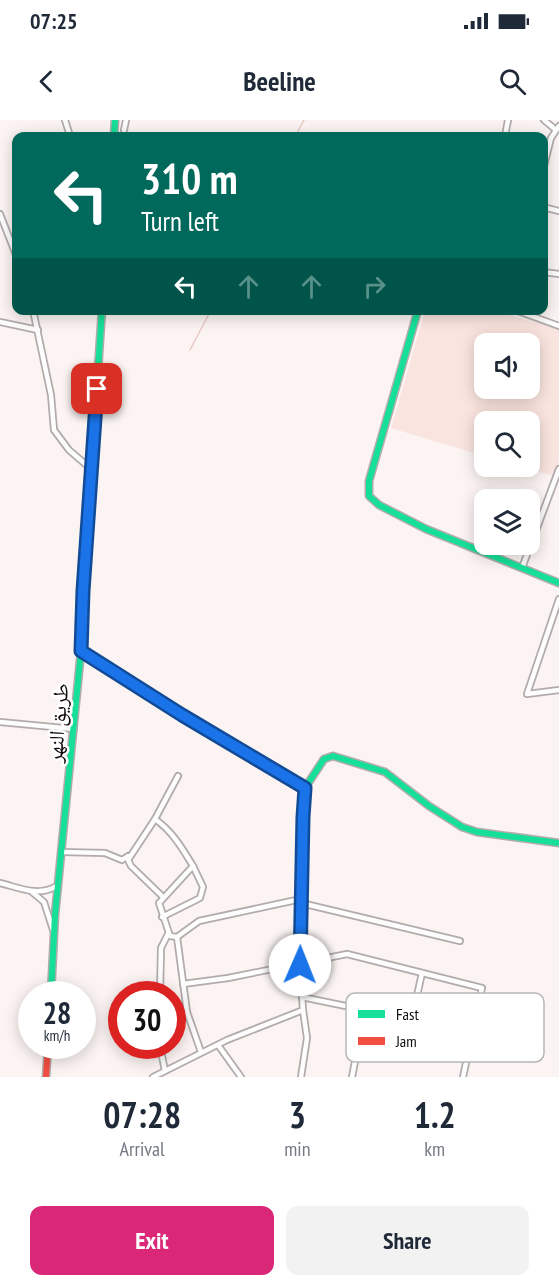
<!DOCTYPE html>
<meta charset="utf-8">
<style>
:root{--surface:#fff;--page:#f2f2f3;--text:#1f2937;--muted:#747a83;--accent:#db2777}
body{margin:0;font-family:"PT Sans Narrow","Noto Naskh Arabic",sans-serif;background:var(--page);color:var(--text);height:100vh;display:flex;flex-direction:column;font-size:22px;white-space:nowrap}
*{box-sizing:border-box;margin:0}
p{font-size:20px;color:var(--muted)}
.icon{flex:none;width:33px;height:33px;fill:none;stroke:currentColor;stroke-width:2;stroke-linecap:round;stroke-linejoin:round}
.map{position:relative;height:957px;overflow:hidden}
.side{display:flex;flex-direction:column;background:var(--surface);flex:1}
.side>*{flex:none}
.banner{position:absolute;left:12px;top:12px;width:536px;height:183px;border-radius:12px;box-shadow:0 3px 15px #0003;background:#00695c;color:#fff;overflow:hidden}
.buttons{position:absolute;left:474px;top:213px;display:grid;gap:12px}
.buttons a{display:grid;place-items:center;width:66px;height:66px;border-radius:12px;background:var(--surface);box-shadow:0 3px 15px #0003;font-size:30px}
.speed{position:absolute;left:18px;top:861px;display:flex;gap:12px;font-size:30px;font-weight:700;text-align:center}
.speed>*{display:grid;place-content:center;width:78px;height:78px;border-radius:50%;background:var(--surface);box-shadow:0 3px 15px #0003;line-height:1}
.speed small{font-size:15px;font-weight:400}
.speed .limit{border:9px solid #d22;background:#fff;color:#111}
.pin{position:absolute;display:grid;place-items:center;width:51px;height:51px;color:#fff;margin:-26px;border-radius:12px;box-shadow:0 3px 9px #0006}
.me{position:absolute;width:66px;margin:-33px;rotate:1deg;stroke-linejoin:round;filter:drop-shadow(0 0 4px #0008)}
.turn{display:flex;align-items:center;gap:21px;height:126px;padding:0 30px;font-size:27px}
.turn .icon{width:78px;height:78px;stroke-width:2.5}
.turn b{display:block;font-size:42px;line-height:51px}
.lanes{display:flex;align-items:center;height:57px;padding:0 30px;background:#0003;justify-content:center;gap:30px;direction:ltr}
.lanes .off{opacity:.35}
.eta{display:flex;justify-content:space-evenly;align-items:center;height:102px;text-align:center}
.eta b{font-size:36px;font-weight:700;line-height:42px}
.button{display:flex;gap:12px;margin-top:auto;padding:12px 30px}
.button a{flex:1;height:69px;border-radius:12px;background:var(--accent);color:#fff;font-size:24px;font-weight:700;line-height:69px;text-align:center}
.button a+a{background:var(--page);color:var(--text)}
.status{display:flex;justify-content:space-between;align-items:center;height:42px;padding:0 30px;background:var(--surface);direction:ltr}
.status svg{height:16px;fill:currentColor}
header{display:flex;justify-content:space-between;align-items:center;height:78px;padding:0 30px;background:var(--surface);font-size:27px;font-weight:700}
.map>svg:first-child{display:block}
</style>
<div class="status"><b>07:25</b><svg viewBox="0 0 49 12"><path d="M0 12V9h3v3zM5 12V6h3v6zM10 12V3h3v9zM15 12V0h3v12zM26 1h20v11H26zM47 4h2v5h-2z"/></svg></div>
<header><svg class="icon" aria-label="back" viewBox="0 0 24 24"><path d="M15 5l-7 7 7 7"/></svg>Beeline<svg class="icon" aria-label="search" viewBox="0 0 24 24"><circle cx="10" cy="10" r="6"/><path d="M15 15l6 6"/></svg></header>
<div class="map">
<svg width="559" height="957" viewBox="0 0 559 957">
<rect width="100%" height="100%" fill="#fbf4f2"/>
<!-- green -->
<path fill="#fae4df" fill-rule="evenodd" d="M425,191H495L559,209V341L555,356L521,347L530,346V302H484V336L391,308ZM484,224H530V268H484Z"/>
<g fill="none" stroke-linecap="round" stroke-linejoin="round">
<!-- stream -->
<g stroke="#e9cac3" stroke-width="1.5">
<path d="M298,16L297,13L304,0"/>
<path d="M190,230L211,190"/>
</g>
<defs>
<g id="street">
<path d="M65,0L70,16"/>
<path d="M544,0L556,10"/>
<path d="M124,10L126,0"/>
<path d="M505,16L508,0"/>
<path d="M543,50L551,18L559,6"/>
<path d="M543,87L559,91"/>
<path d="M0,94L16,135"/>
<path d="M543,152L559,154"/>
<path d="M33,190L51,275L54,310L69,330L91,349"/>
<path d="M515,190L559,206"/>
<path d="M0,202L38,210"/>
<path d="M522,448L559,349"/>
<path d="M559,479L527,574L559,570"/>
<path d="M0,602L74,609"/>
<path d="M155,699C173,712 182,728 193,746L159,783L170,816L177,817L199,801L301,779"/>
<path d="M62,732L105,733L122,740L128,736"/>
<path d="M0,763C20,768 38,777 57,766"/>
<path d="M32,772L44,782L53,810"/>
<path d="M163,777L131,746L128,740L155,699L178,656"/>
<path d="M301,783L460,821"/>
<path d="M162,797L200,778L203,767L193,746"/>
<path d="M177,817L187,892L201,932"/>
<path d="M422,853L413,894L474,907"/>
<path d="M183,864L228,858L347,834L482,868L463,957"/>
<path d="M160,874L161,828L168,814"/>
<path d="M302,877L365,890L352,957"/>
<path d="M218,925L241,957"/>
<path d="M160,926L165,951"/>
<path d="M153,957L227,920L303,890"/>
<path d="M301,957L307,918L303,890L300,845L303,697L305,668"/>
</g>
<g id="fast">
<path d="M114,16L115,0"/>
<path d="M418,190L369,361V376L379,385L426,409L559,463"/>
<path d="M81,531L182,595L305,668L324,639L333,636L385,652L429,686L462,707L477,712L559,723"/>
<path d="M51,874L55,795L81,531L83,472L102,190"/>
</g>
<path id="jam" d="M46,957L48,926"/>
</defs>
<!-- street casing -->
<use href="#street" stroke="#b1acab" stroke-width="8"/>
<!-- fast casing -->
<use href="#fast" stroke="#b1acab" stroke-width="9"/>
<!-- jam casing -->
<use href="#jam" stroke="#b1acab" stroke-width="9"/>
<!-- street -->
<use href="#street" stroke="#fefdfd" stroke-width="4.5"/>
<!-- fast -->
<use href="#fast" stroke="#16e098" stroke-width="6"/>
<!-- jam -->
<use href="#jam" stroke="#f24e42" stroke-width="6"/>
</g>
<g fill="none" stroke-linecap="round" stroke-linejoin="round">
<defs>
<path id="route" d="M97,269L83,471L81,531L182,595L305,668L303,697L300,845"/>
</defs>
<!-- route casing -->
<use href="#route" stroke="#114b97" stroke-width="15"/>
<!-- route -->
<use href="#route" stroke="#1a73e8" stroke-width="10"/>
</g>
<g text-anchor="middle" stroke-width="5" stroke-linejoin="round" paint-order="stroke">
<!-- street labels -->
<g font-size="21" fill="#0f0b0a" stroke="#fff">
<text transform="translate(58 603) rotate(-85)" y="7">طريق النهر</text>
</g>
</g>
<!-- legend -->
<rect x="346" y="873" width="198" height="69" rx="9" fill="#fff" stroke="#b7b6b6" stroke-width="1.5"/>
<rect x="358" y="890" width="27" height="8" fill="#16e098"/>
<rect x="358" y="917" width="27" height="8" fill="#f24e42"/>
<g font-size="16" fill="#0f0b0a">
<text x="396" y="900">Fast</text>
<text x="396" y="927">Jam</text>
</g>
</svg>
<div class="buttons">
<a><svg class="icon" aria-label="sound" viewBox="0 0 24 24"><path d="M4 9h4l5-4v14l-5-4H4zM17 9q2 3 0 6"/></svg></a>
<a><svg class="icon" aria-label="search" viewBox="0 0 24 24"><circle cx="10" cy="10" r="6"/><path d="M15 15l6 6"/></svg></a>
<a><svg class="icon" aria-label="layers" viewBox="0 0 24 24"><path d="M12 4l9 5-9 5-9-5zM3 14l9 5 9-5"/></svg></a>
</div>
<div class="speed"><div>28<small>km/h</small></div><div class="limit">30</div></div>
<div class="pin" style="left:97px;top:269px;background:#d93025"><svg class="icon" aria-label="arrive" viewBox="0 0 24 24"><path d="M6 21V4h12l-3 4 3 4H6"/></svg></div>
<svg class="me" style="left:300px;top:845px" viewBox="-20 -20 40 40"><circle r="19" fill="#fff"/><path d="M0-13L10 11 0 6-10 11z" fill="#1a73e8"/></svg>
<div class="banner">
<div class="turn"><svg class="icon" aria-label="left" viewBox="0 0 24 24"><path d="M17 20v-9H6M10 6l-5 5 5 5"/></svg><div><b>310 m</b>Turn left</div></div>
<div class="lanes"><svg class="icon" aria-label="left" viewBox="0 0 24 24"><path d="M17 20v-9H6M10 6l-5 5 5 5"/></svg><svg class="icon off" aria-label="ahead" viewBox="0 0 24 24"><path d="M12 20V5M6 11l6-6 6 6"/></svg><svg class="icon off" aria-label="ahead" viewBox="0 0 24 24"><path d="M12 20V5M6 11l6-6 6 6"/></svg><svg class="icon off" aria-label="right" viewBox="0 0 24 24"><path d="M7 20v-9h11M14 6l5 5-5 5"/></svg></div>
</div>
</div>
<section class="side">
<div class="eta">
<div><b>07:28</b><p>Arrival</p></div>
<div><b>3</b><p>min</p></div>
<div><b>1.2</b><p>km</p></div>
</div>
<div class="button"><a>Exit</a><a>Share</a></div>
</section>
